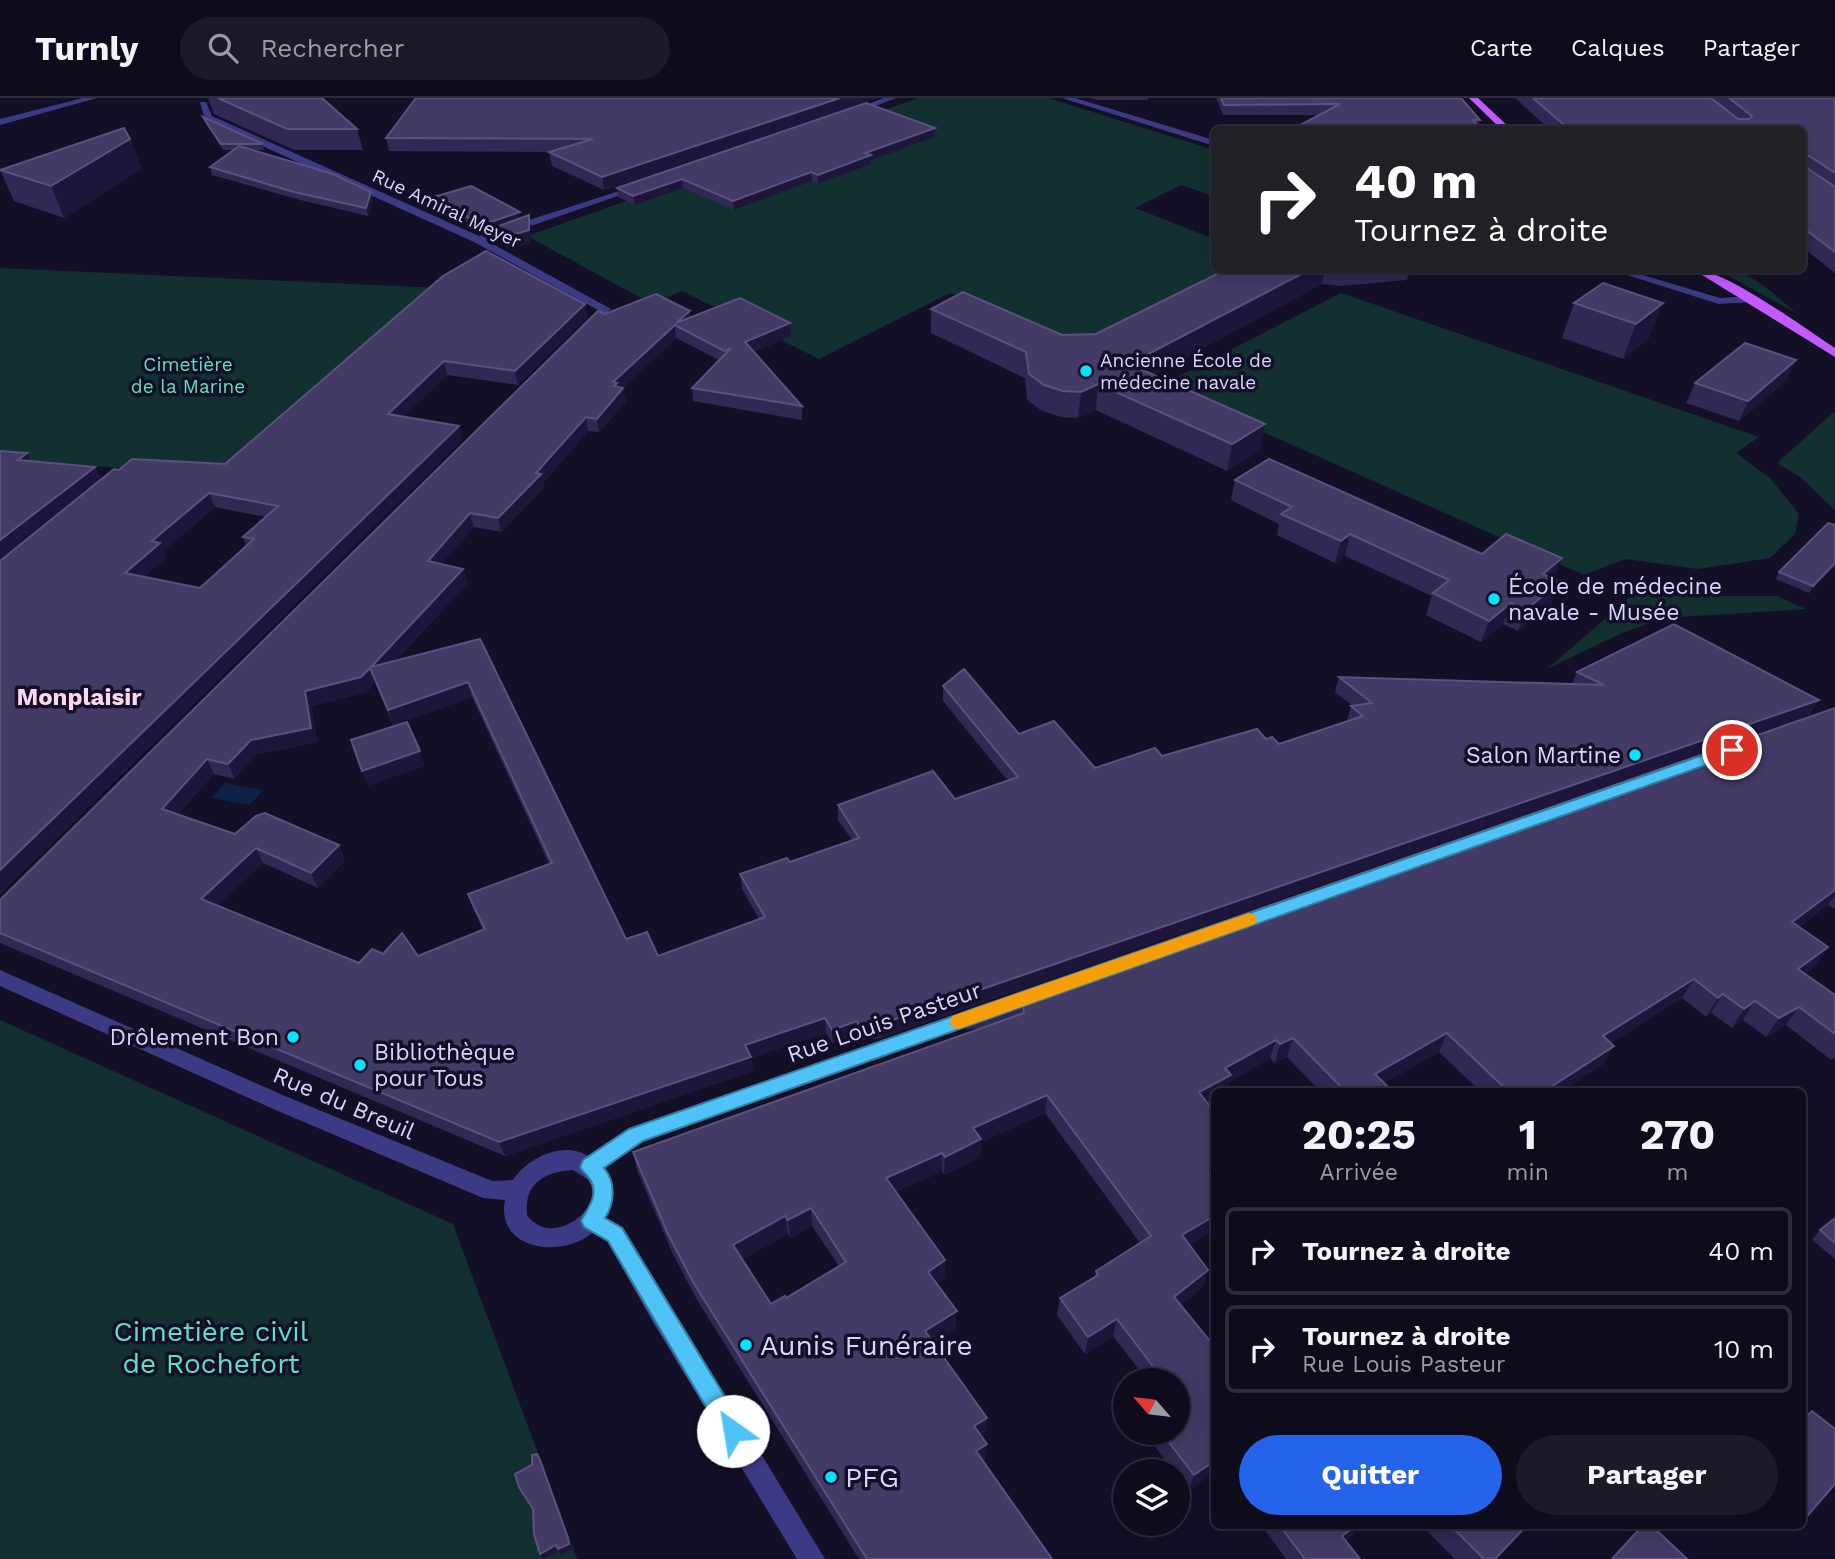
<!DOCTYPE html>
<html lang="fr">
<meta charset="utf-8">
<style>
:root{--surface:#0e0b1c;--page:#1c1929;--text:#f1f3f6;--muted:#9b9ba3;--line:#2e2b3b;--accent:#2563eb}
body{margin:0;font-family:"Work Sans",sans-serif;background:var(--page);color:var(--text);height:100vh;display:flex;flex-direction:column;font-size:26px;white-space:nowrap}
*{box-sizing:border-box;margin:0}
p{font-size:23px;color:var(--muted)}
.icon{flex:none;width:38px;height:38px;fill:none;stroke:currentColor;stroke-width:2;stroke-linecap:round;stroke-linejoin:round}
.map{position:relative;flex:1;overflow:hidden}
.details{position:absolute;left:1211px;top:990px;width:595px;height:441px;display:flex;flex-direction:column;background:var(--surface);border-radius:10px;box-shadow:0 4px 18px #0003,0 0 0 2px var(--line)}
.details>*{flex:none}
.banner{position:absolute;left:1211px;top:28px;width:595px;height:147px;border-radius:10px;box-shadow:0 4px 18px #0003,0 0 0 2px var(--line);background:#202124;color:#fff;overflow:hidden}
.needle{width:46px;rotate:298deg}
.buttons{position:absolute;left:1113px;top:1270px;display:grid;gap:14px}
.buttons a{display:grid;place-items:center;width:77px;height:77px;border-radius:50%;background:var(--surface);box-shadow:0 4px 18px #0003,0 0 0 2px var(--line);font-size:35px}
.pin{position:absolute;display:grid;place-items:center;width:60px;height:60px;color:#fff;margin:-30px;border:4px solid #fff;border-radius:50%;box-shadow:0 2px 7px #0007}
.me{position:absolute;width:77px;margin:-38px;rotate:328deg;stroke-linejoin:round;filter:drop-shadow(0 0 5px #0008)}
.turn{display:flex;align-items:center;gap:24px;height:147px;padding:0 28px;font-size:32px}
.turn .icon{width:91px;height:91px;stroke-width:2.5}
.turn b{display:block;font-size:49px;line-height:60px}
.eta{display:flex;justify-content:space-evenly;align-items:center;height:119px;text-align:center}
.eta b{font-size:42px;font-weight:700;line-height:49px}
.primary-button{display:flex;gap:14px;margin-top:auto;padding:14px 28px}
.primary-button a{flex:1;height:80px;border-radius:42px;background:var(--accent);color:#fff;font-size:28px;font-weight:700;line-height:80px;text-align:center}
.primary-button a+a{background:var(--page);color:var(--text)}
ul{padding:0;list-style:none}
li{display:flex;align-items:center;gap:21px;height:88px;margin:0 14px 10px;padding:0 14px;border:4px solid var(--line);border-radius:10px}
li div{flex:1}
li b{display:block;font-size:26px}
li em{font-style:normal}
header{display:flex;align-items:center;gap:42px;box-sizing:border-box;height:98px;padding:0 35px;background:var(--surface);border-bottom:2px solid var(--line)}
header strong{font-size:33px}
nav{display:flex;gap:38px;margin-inline-start:auto;font-size:24px}
.search{width:490px;height:63px;background:var(--page);display:flex;align-items:center;gap:18px;box-sizing:border-box;padding:0 24px;border-radius:38px;color:var(--muted);font-size:26px}
.map>svg:first-child{display:block}
</style>
<header>
<strong>Turnly</strong>
<div class="search"><svg class="icon" aria-label="search" viewBox="0 0 24 24"><circle cx="10" cy="10" r="6"/><path d="M15 15l6 6"/></svg>Rechercher</div>
<nav><a>Carte</a><a>Calques</a><a>Partager</a></nav>
</header>
<div class="map">
<svg width="1835" height="1461" viewBox="0 0 1835 1461">
<rect width="100%" height="100%" fill="#130f26"/>
<!-- green -->
<g fill="#12302f">
<path d="M918,0H1048L1214,52V98L1181,87L1135,110L1214,141V172H1243L1087,250L950,195L819,261L682,193L652,206L527,138Z"/>
<path d="M0,170L440,190L227,378L0,361Z"/>
<path d="M1718,172C1752,171 1771,194 1796,215Z"/>
<path d="M1341,195L1759,339L1736,355L1770,380L1799,416L1795,436L1770,460L1698,471L1626,461L1584,477L1160,288Z"/>
<path d="M1835,313V412L1800,379L1777,365Z"/>
<path d="M1644,487L1709,498H1777L1806,511L1663,520L1622,535L1547,571Z"/>
<path d="M0,922L453,1126L577,1461H0Z"/>
</g>
<!-- water -->
<path fill="#0c2248" d="M225,685L263,692L250,707L212,700Z"/>
<g fill="none" stroke-linecap="round" stroke-linejoin="round">
<!-- minor -->
<g fill="#3d3a85" fill-rule="evenodd">
<path d="M83,0H97L0,27V21Z"/>
<path d="M884,0H896L852,17L845,15Z"/>
<path d="M1062,0H1075L1214,42V48Z"/>
<path d="M200,4H206L212,18L479,138L641,86V90L487,143L611,211L590,231H582V227L598,212L474,144L205,22Z"/>
<path d="M1611,172H1626L1720,200L1752,198L1758,201L1752,204L1719,206Z"/>
<path d="M0,872L285,998L492,1083L513,1082C527,1060 563,1042 588,1058L628,1031L979,908L986,906L993,908L996,914L993,920L643,1043L604,1071C614,1089 616,1101 605,1119L623,1129L825,1461H797L654,1226L607,1143L592,1135C562,1161 495,1152 505,1102L483,1100L271,1010L0,888ZM573,1072C577,1075 583,1078 587,1081C610,1107 552,1153 527,1117C524,1085 544,1074 573,1072Z"/>
</g>
<!-- major -->
<g fill="#c25bff" fill-rule="evenodd">
<path d="M1469,0H1478L1512,32H1502Z"/>
<path d="M1694,172C1722,169 1807,232 1835,250V259Z"/>
</g>
</g>
<!-- wall -->
<g fill="#312854" fill-rule="evenodd">
<path d="M208,0H322L357,31L363,52H294L214,16Z"/>
<path d="M416,0H877L604,92L552,68L549,54H552L389,53L386,40Z"/>
<path d="M1090,0H1148V2H1097Z"/>
<path d="M1216,0H1461L1480,22L1478,29L1320,17H1223Z"/>
<path d="M1515,0H1835V175L1802,149V32H1550Z"/>
<path d="M203,19L263,46L264,52H253L373,101L368,118L296,101L212,77L210,69L234,52H223L205,25Z"/>
<path d="M935,39L871,62V66L818,86L812,83L734,112L683,90L635,107L618,99L617,90Z"/>
<path d="M130,41L141,71L64,120L14,103L0,72Z"/>
<path d="M430,100L521,120L531,129V144L515,150L498,141L496,129L484,133L431,106Z"/>
<path d="M1225,172H1410L1407,182L1340,188L1322,186L1153,277L1265,326L1260,352L1227,373L1096,312L1078,320L1061,319L1042,313L1027,302L1025,280L931,235V211L1062,237L1096,236Z"/>
<path d="M1630,172H1644L1643,174Z"/>
<path d="M443,178L585,206L587,219L518,287L447,277L403,319L462,342L0,796V353L27,355L31,363L95,369L101,382L119,372L225,366ZM215,409L265,419L243,439L246,448L200,490L144,479L166,459L164,453Z"/>
<path d="M1603,185L1649,240L1623,261L1562,240L1574,205Z"/>
<path d="M690,213V220L790,225L791,238L753,254L802,308V322L693,303L692,290L719,262L676,240L623,290L626,303L599,334L588,333L543,385L544,390L501,434L474,429L441,466L463,471L467,486L395,563L480,541L626,841L658,858L759,821L742,791L740,776L790,764L852,742L838,722V707L955,701L1008,683L943,603V588L1019,636L1095,670L1266,641L1279,646L1347,623L1351,608H1353L1335,594L1339,579L1572,586L1577,574L1810,617L881,940L859,942L858,938L833,946L826,935L751,960L753,973L505,1058L0,845V802L605,216ZM375,584L393,627L472,599L549,766L468,796L473,811L483,832L418,858L383,856L359,865L217,808L263,765L318,790L345,762L339,747L235,736L178,716L214,676L235,681L257,656L317,644L311,608L367,594Z"/>
<path d="M1787,282L1739,323L1686,305L1695,285Z"/>
<path d="M1235,382L1482,456L1553,481L1551,505L1518,533L1503,526L1481,544L1426,517L1432,498L1345,458L1335,465L1277,437L1279,426L1231,402Z"/>
<path d="M1835,468L1809,495L1776,481L1779,474Z"/>
<path d="M1835,610V811L1828,807L1799,829L1828,849L1815,868L1804,876L1835,897V959L1831,962L1786,927L1766,939L1743,922L1732,930L1711,915L1706,919L1682,900L1611,945L1603,966L1561,994H1481L1439,954L1384,985L1393,994H1321L1287,959L1275,965L1270,960L1230,984L1227,994H1214L1208,1005L1214,1014V1133L1189,1147L1208,1172L1203,1189L1181,1207L1214,1248V1374L1188,1393L1178,1379V1374H1174L1156,1350L1161,1335H1178V1283H1148L1113,1238L1085,1256L1057,1217L1060,1200L1095,1179L1096,1173L1140,1145L1045,1015L981,1044L980,1059L944,1077L942,1073L896,1094L945,1180L936,1185L956,1230L933,1245L987,1320L985,1335L981,1338L985,1362L983,1363L1052,1461H859L697,1202L672,1154L637,1072L633,1054L982,930L966,932L967,913ZM812,1128L839,1168L786,1200L771,1206L742,1161L788,1136L790,1140Z"/>
<path d="M1835,1120V1161L1812,1142L1820,1132Z"/>
<path d="M1812,1313L1808,1417L1802,1422V1322Z"/>
<path d="M1262,1428H1358L1351,1440L1346,1443L1360,1461H1286Z"/>
<path d="M1422,1428H1528L1497,1461H1455Z"/>
</g>
<!-- shaded-wall -->
<g fill="#1d163a">
<path d="M840,0H877L604,92L602,79Z"/>
<path d="M935,30V39L871,62V66L818,86V77L865,55Z"/>
<path d="M130,41L141,71L64,120L51,88Z"/>
<path d="M811,74L812,83L734,112L733,103Z"/>
<path d="M682,81L683,90L635,107L633,98Z"/>
<path d="M371,94L373,101L368,118L366,110Z"/>
<path d="M520,114L521,121L484,133L482,127Z"/>
<path d="M529,117L531,129V144L515,150L513,137Z"/>
<path d="M1309,172H1325L1322,186L1126,292L1129,266Z"/>
<path d="M1663,205L1649,240L1623,261L1636,226Z"/>
<path d="M585,206L587,219L518,287L515,273Z"/>
<path d="M690,213L691,226L676,225Z"/>
<path d="M790,225L791,238L746,257L745,244Z"/>
<path d="M675,227L676,240L619,294L623,290L626,303L599,334L597,321L613,284Z"/>
<path d="M1796,262L1787,282L1739,323L1748,303Z"/>
<path d="M444,263L447,277L392,330L388,316Z"/>
<path d="M1098,286L1096,312L1078,320L1081,294Z"/>
<path d="M586,319L588,333L543,385L544,390L501,434L498,420Z"/>
<path d="M1265,326L1260,352L1227,373L1232,346Z"/>
<path d="M459,328L462,342L0,796V772Z"/>
<path d="M27,355L34,369L18,362Z"/>
<path d="M95,369L101,383L0,463V442Z"/>
<path d="M209,395L215,409L164,453L166,459L132,490L125,475L152,443Z"/>
<path d="M470,415L474,429L432,477L428,463Z"/>
<path d="M1350,436L1345,458L1335,465L1341,443Z"/>
<path d="M1562,460L1554,481L1543,476Z"/>
<path d="M1835,465V468L1809,495L1813,488Z"/>
<path d="M463,471L467,486L376,583L371,569Z"/>
<path d="M1559,484L1551,505L1518,533L1526,512Z"/>
<path d="M1511,505L1503,526L1481,544L1489,523Z"/>
<path d="M370,570L375,584L367,594L311,608L317,644L257,656L235,681L228,666L251,642L305,593Z"/>
<path d="M468,584L472,599L393,627L388,612Z"/>
<path d="M1819,602L1810,617L881,940V926Z"/>
<path d="M420,653L425,668L368,688L362,673Z"/>
<path d="M207,661L214,676L170,725L162,711Z"/>
<path d="M339,747L345,762L318,790L311,775Z"/>
<path d="M256,750L263,765L209,816L201,801Z"/>
<path d="M1835,792V797L1828,807L1780,843L1792,824Z"/>
<path d="M1828,849L1815,868L1785,890L1798,871Z"/>
<path d="M1694,881L1682,900L1592,957L1603,938Z"/>
<path d="M1723,896L1711,915L1706,919L1718,900Z"/>
<path d="M1755,903L1743,922L1732,930L1744,911Z"/>
<path d="M1799,909L1786,927L1766,939L1779,920Z"/>
<path d="M825,920L826,935L751,960L753,973L505,1058L499,1044L745,947Z"/>
<path d="M857,923L858,938L833,946L832,932Z"/>
<path d="M1447,935L1439,954L1368,994L1375,976Z"/>
<path d="M1293,940L1287,959L1275,965L1280,946Z"/>
<path d="M1276,942L1270,960L1230,984L1227,994H1214V1002L1194,1012L1199,994L1225,970Z"/>
<path d="M1614,948L1603,966L1561,994H1543Z"/>
<path d="M1047,997L1045,1015L981,1044L980,1059L944,1077L945,1059L973,1030Z"/>
<path d="M942,1055V1073L887,1098L886,1080Z"/>
<path d="M1214,1074V1089L1209,1077Z"/>
<path d="M811,1110L812,1128L790,1140L788,1122Z"/>
<path d="M785,1118L788,1136L736,1165L733,1147Z"/>
<path d="M1214,1118V1133L1177,1154L1182,1137Z"/>
<path d="M945,1162V1180L927,1191L928,1174Z"/>
<path d="M1208,1172L1203,1189L1170,1216L1174,1199Z"/>
<path d="M957,1213L956,1230L925,1250V1233Z"/>
<path d="M1117,1221L1113,1238L1085,1256L1088,1239Z"/>
<path d="M987,1320L985,1335L973,1344L974,1328Z"/>
<path d="M987,1346L985,1362L975,1369L976,1353Z"/>
<path d="M540,1362L571,1446L572,1452L561,1457L558,1451Z"/>
<path d="M1214,1363V1374L1188,1393L1194,1377Z"/>
<path d="M1356,1428H1358L1351,1440L1334,1453L1342,1438Z"/>
<path d="M1526,1428H1528L1497,1461H1495Z"/>
<path d="M556,1447L559,1453L543,1461L540,1456Z"/>
</g>
<!-- building -->
<g fill="#433a66" stroke="#5a527e" stroke-width="2" fill-rule="evenodd">
<path d="M218,0H322L357,31H287Z"/>
<path d="M416,0H840L602,79L549,54L593,41L386,40Z"/>
<path d="M1221,0H1461L1480,22H1473L1481,32H1291L1340,6L1224,7Z"/>
<path d="M1533,0H1711L1738,21H1749L1752,18L1729,0H1835V75L1809,58H1806L1807,70L1835,89V154L1802,129V32H1570Z"/>
<path d="M866,5L935,30L865,55L871,57L818,77L811,74L733,103L682,81L633,98L617,90Z"/>
<path d="M203,19L263,46H221Z"/>
<path d="M124,30L130,41L51,88L0,72Z"/>
<path d="M239,48L333,76L371,94L366,110L294,94L210,69Z"/>
<path d="M471,88L520,114L482,127L430,100Z"/>
<path d="M529,117V132L513,137L496,129Z"/>
<path d="M486,153L585,206L515,273L444,263L388,316L459,328L0,772V463L114,371L119,372L132,361L225,366L443,178ZM209,395L278,408L243,439L254,441L200,490L125,475L160,445L152,443Z"/>
<path d="M1225,172H1309L1129,266L1265,326L1232,346L1098,286L1081,294L1063,293L1044,287L1029,276L1026,254L931,211L963,194L1062,237L1096,236Z"/>
<path d="M1603,185L1663,205L1636,226L1574,205Z"/>
<path d="M656,196L690,213L676,225L740,200L790,225L745,244L802,308L692,290L731,250L724,253L675,227L613,284L617,285L614,288L623,290L597,321L586,319L536,375L541,376L498,420L470,415L428,463L463,471L371,569L480,541L626,841L647,834L658,858L765,819L740,776L787,760L790,764L859,740L838,707L933,673L955,701L1018,679L943,588L964,571L1019,636L1054,623L1095,670L1155,650L1162,658L1257,631L1266,641L1272,639L1279,646L1363,618L1351,608L1372,605L1339,579L1604,587L1577,574L1674,526L1819,602L881,926L859,928L857,923L832,932L825,920L745,947L751,959L499,1044L0,835V802L598,213L605,216ZM370,570L388,612L468,584L552,765L468,796L485,831L418,858L402,835L383,856L372,851L359,865L201,801L256,750L311,775L339,747L265,715L256,718L235,736L162,711L207,661L228,666L251,642L311,630L305,593L361,579Z"/>
<path d="M1745,245L1796,262L1748,303L1695,285Z"/>
<path d="M0,353L27,355L18,362L95,369L0,442Z"/>
<path d="M1269,361L1482,456L1506,436L1562,460L1543,476L1559,484L1526,512L1511,505L1489,523L1433,495L1449,482L1350,436L1341,443L1281,416L1292,409L1235,382Z"/>
<path d="M1828,425L1835,427V465L1813,488L1779,474Z"/>
<path d="M1835,610V792L1792,824L1828,849L1798,871L1835,897V936L1799,909L1779,920L1755,903L1744,911L1723,896L1718,900L1694,881L1603,938L1614,948L1543,994H1509L1447,935L1375,976L1393,994H1346L1293,940L1280,946L1276,942L1225,970L1231,977L1199,994L1214,1014V1074L1209,1077L1214,1084V1118L1182,1137L1208,1172L1174,1199L1214,1248V1363L1194,1377L1162,1335H1178V1323L1189,1315L1178,1300V1283H1164L1117,1221L1088,1239L1060,1200L1098,1177L1096,1173L1151,1138L1047,997L973,1030L981,1041L945,1059L942,1055L886,1080L945,1162L928,1174L957,1213L925,1233L987,1320L974,1328L987,1346L976,1353L1052,1461H867L693,1184L668,1136L633,1054L1024,915L1023,907L967,913ZM811,1110L846,1164L786,1200L785,1198L771,1206L733,1147L785,1118L788,1122Z"/>
<path d="M407,624L420,653L362,673L351,642Z"/>
<path d="M1835,1120V1145L1820,1132Z"/>
<path d="M1812,1313L1835,1331V1386L1808,1417L1802,1412V1323Z"/>
<path d="M537,1356L540,1362L568,1440L569,1446L558,1451L556,1447L540,1456L534,1436L533,1411L519,1389L515,1376L532,1367V1357Z"/>
<path d="M1280,1428H1356L1342,1438L1360,1461H1305Z"/>
<path d="M1451,1428H1526L1495,1461H1484Z"/>
<path d="M1642,1428H1652L1687,1461H1612Z"/>
</g>
<!-- route -->
<path fill="#4fc3f7" stroke="#337fa1" stroke-width="2" d="M1732,647L1737,649L1740,652L1737,656L643,1043L604,1070C616,1084 615,1105 605,1120L622,1130L741,1325L744,1333L741,1341L733,1344L725,1341L608,1143L584,1129L581,1123C587,1111 599,1098 591,1083C588,1077 583,1075 580,1069L583,1062L629,1031Z"/>
<!-- slow -->
<path fill="#f59e0b" d="M1249,815L1255,817L1257,822L1255,826L959,931L952,929L950,924L952,918Z"/>
<!-- markers -->
<g fill="#00e5ff" stroke="#130f26" stroke-width="2.5">
<circle cx="1086" cy="273" r="7"/>
<circle cx="1494" cy="501" r="7"/>
<circle cx="1635" cy="657" r="7"/>
<circle cx="293" cy="939" r="7"/>
<circle cx="360" cy="967" r="7"/>
<circle cx="746" cy="1247" r="7"/>
<circle cx="831" cy="1379" r="7"/>
</g>
<g text-anchor="middle" stroke-width="7" stroke-linejoin="round" paint-order="stroke">
<!-- far-street labels -->
<g font-size="19" fill="#d9d4ff" stroke="#130f26">
<text transform="translate(447 110) rotate(25)" y="7">Rue Amiral Meyer</text>
</g>
<!-- far-poi labels -->
<g font-size="19" fill="#d9d4ff" stroke="#130f26" text-anchor="start">
<text x="1100" y="269">Ancienne École de<tspan x="1100" dy="22">médecine navale</tspan></text>
</g>
<!-- far-park labels -->
<g font-size="19" fill="#5fe0c0" stroke="#130f26">
<text x="188" y="273">Cimetière<tspan x="188" dy="22">de la Marine</tspan></text>
</g>
<!-- poi labels -->
<g font-size="23" fill="#d9d4ff" stroke="#130f26" text-anchor="start">
<text x="1508" y="496">École de médecine<tspan x="1508" dy="26">navale - Musée</tspan></text>
<text x="1621" y="665" text-anchor="end">Salon Martine</text>
<text x="279" y="947" text-anchor="end">Drôlement Bon</text>
<text x="374" y="962">Bibliothèque<tspan x="374" dy="26">pour Tous</tspan></text>
</g>
<!-- street labels -->
<g font-size="23" fill="#d9d4ff" stroke="#130f26">
<text transform="translate(884 924) rotate(-19)" y="8">Rue Louis Pasteur</text>
<text transform="translate(344 1005) rotate(23)" y="8">Rue du Breuil</text>
</g>
<!-- neighbourhood labels -->
<g font-size="24" font-weight="bold" fill="#ffd6f0" stroke="#130f26">
<text x="79" y="607">Monplaisir</text>
</g>
<!-- near-park labels -->
<g font-size="28" fill="#5fe0c0" stroke="#130f26">
<text x="211" y="1243">Cimetière civil<tspan x="211" dy="32">de Rochefort</tspan></text>
</g>
<!-- near-poi labels -->
<g font-size="28" fill="#d9d4ff" stroke="#130f26" text-anchor="start">
<text x="760" y="1257">Aunis Funéraire</text>
<text x="845" y="1389">PFG</text>
</g>
</g>
</svg>
<div class="buttons">
<a><svg class="needle" viewBox="-14 -14 28 28"><path d="M0-13l5 13h-10z" fill="#e53935"/><path d="M0 13l5-13h-10z" fill="#9b9ba3"/></svg></a>
<a><svg class="icon" aria-label="layers" viewBox="0 0 24 24"><path d="M12 4l9 5-9 5-9-5zM3 14l9 5 9-5"/></svg></a>
</div>
<div class="pin" style="left:1732px;top:652px;background:#d93025"><svg class="icon" aria-label="arrive" viewBox="0 0 24 24"><path d="M6 21V4h12l-3 4 3 4H6"/></svg></div>
<svg class="me" style="left:733px;top:1333px" viewBox="-20 -20 40 40"><circle r="19" fill="#fff"/><path d="M0-13L10 11 0 6-10 11z" fill="#4fc3f7"/></svg>
<div class="banner">
<div class="turn"><svg class="icon" aria-label="right" viewBox="0 0 24 24"><path d="M7 20v-9h11M14 6l5 5-5 5"/></svg><div><b>40 m</b>Tournez à droite</div></div>
</div>
<section class="details">
<div class="eta">
<div><b>20:25</b><p>Arrivée</p></div>
<div><b>1</b><p>min</p></div>
<div><b>270</b><p>m</p></div>
</div>
<ul>
<li><svg class="icon" aria-label="right" viewBox="0 0 24 24"><path d="M7 20v-9h11M14 6l5 5-5 5"/></svg><div><b>Tournez à droite</b></div><em>40 m</em></li>
<li><svg class="icon" aria-label="right" viewBox="0 0 24 24"><path d="M7 20v-9h11M14 6l5 5-5 5"/></svg><div><b>Tournez à droite</b><p>Rue Louis Pasteur</p></div><em>10 m</em></li>
</ul>
<div class="primary-button"><a>Quitter</a><a>Partager</a></div>
</section>
</div>
